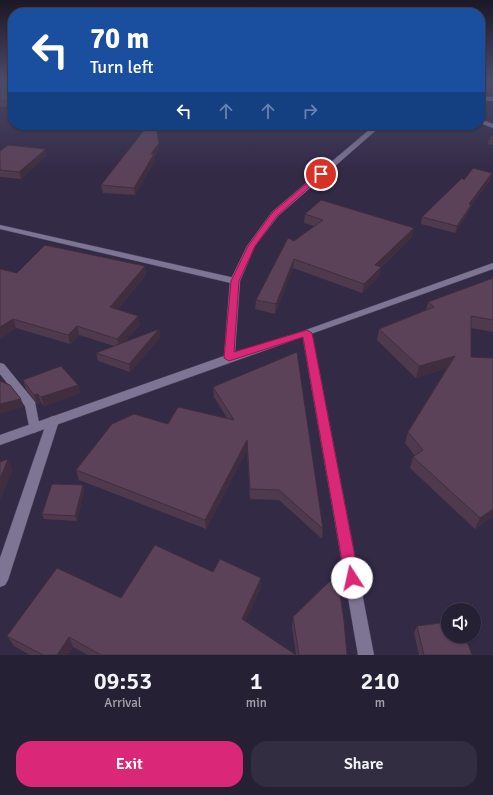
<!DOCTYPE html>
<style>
:root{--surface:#262034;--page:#322d40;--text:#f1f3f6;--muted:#a4a3ac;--line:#423e4f;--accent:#db2777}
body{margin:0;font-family:Signika,sans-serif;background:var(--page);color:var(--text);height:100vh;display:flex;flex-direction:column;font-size:15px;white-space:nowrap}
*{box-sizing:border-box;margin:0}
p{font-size:13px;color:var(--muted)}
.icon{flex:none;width:22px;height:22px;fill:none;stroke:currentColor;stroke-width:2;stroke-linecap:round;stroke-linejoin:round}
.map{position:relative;height:655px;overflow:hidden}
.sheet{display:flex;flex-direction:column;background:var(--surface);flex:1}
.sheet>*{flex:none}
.guide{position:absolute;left:8px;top:8px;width:477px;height:122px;border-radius:16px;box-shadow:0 1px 3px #0004,0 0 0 1px var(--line);background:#1a4fa0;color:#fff;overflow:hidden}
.buttons{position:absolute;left:441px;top:603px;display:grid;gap:8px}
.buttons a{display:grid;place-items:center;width:40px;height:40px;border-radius:50%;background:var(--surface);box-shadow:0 1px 3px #0004,0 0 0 1px var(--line);font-size:20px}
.pin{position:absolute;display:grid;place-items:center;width:34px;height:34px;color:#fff;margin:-17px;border:2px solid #fff;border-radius:50%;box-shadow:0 1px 4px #0007}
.me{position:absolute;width:44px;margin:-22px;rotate:350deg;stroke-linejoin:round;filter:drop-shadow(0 0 3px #0008)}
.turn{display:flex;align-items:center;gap:14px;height:84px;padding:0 16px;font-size:18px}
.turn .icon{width:52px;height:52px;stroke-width:2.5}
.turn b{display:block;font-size:28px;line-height:34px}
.lanes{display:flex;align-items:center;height:38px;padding:0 16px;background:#0003;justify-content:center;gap:20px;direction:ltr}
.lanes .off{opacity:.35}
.eta{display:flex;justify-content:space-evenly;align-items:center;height:68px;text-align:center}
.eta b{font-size:24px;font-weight:600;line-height:28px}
.primary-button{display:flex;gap:8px;margin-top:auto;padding:8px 16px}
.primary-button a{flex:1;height:46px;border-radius:16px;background:var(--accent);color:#fff;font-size:16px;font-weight:600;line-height:46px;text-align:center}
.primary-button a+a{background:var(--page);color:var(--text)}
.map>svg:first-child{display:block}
</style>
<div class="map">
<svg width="493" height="655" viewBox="0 0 493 655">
<rect width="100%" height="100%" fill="#332a46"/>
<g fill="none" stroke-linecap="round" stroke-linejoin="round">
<defs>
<path id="service" d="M0,363L4,364L35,402L40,428L38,431L34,433L30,431L25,406L0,374Z"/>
<g id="minor">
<path d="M480,96L493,97V101L480,100Z"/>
<path d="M480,119L493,124V128L480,123Z"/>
<path d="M0,225L235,278L240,281L235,284L0,229Z"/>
<path d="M307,330L312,333L374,655H358L302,333Z"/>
<path d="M53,416L57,418L59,421L8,580L5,585L0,587V558L47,421L49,418Z"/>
</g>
<path id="tertiary" d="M375,125H382L278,216L255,246L240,281L235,352L303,331L493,263V269L0,445V435L224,356L230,281L247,246L272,212Z"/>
</defs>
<!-- service casing -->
<use href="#service" stroke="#4d455d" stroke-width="1"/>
<!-- minor casing -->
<use href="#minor" stroke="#4d455d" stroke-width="1"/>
<!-- tertiary casing -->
<use href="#tertiary" stroke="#4d455d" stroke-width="1"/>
<!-- service -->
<use href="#service" fill="#7e7595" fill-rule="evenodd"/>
<!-- minor -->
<use href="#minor" fill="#7e7595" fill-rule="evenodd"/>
<!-- tertiary -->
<use href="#tertiary" fill="#7e7595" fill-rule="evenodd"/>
</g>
<!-- wall -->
<g fill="#4f394d">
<path d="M0,79H13V106L0,107Z"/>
<path d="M480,79H493V94L480,92Z"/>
<path d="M493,135V145L488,144L489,138Z"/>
<path d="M159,149L155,156V161L135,195L103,193L101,185Z"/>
<path d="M0,151L47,155L21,179L0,177Z"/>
<path d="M491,179L470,207L469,211L455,233L421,224L422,217L464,180Z"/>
<path d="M305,214L412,237L381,267L379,276L362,293L293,268L275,314L255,309L256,300L294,241L314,226L304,223Z"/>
<path d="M145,266L146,275L117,310L140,325L124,342L159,329L160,338L130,372L98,361L96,353L114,346L79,335L70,344L16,328L0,339V269L17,273Z"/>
<path d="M493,278V332L471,328V357L493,516L475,529L410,468L413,457L415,456L405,443L408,432L447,368L416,378L377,340L379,329L426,310L428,302Z"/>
<path d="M23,380L78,385L80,393L44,406L41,402L37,404L26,389Z"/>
<path d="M213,387L323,529L322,539L279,500L250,499L247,450L206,529L79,480L76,470L168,424L227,418L214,397Z"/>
<path d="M84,490L77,521L44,519L42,514Z"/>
<path d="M213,572L261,578V588L245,621L296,655H88L73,647L68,655H30L14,646L7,636L121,598Z"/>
<path d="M293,617L347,655H296L292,627Z"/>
<path d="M417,626L472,655H419L414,633Z"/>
</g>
<!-- shaded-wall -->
<g fill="#402e3e">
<path d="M159,143V149L155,156V161L135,195L134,188L151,154Z"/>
<path d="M46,149L47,155L21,179L19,172Z"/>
<path d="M492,173L491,179L470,207L469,211L455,233L457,226L469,204Z"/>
<path d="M414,228L412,237L373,274L375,265Z"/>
<path d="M294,259L293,268L275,314L276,304Z"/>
<path d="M145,266L146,275L111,317L110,307Z"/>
<path d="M381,267L379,276L362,293L364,284Z"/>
<path d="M138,316L140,325L119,348L117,339Z"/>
<path d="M13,319L16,328L0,339V327Z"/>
<path d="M77,326L79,335L70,344L68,335Z"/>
<path d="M159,329L160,338L130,372L129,364Z"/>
<path d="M455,356L451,367L416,378L419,366Z"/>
<path d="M78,385L80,393L44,406L41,397Z"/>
<path d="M38,394L41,402L37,404L34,395Z"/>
<path d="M21,399L24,407L0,414V404Z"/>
<path d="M247,440V450L206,529L205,520Z"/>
<path d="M8,459L13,470L0,501V479Z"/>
<path d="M83,485L84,490L77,521L75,516Z"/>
<path d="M493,509V516L475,529L480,518Z"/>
<path d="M261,578V588L242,629V619Z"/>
<path d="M69,637L73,647L68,655H57Z"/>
</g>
<!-- building -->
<g fill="#5c4259" stroke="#402e3e">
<path d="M0,79H13V100L0,101Z"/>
<path d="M480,79H493V89L480,87Z"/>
<path d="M148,125H156L159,143L151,154H154L134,188L101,185Z"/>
<path d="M493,135V139L489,138Z"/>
<path d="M8,145L46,149L19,172L0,170V151Z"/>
<path d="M473,168L492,173L469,204L471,205L457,226L422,217L462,178L464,180Z"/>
<path d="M321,200L414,228L375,265L381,267L364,284L294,259L276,304L256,300L288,238L294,241L323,220L305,214Z"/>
<path d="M45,245L145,266L110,307L138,316L117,339L77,326L68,335L13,319L0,327V269L17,273Z"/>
<path d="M493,278V320L471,316V357L493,358V509L480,518L413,457L423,450L408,432L455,356L419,366L379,329L434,307L428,302Z"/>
<path d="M159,329L129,364L96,353Z"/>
<path d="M297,352L323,529L279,490L250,489L247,440L205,520L76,470L112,424L134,414L168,424L178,407L234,420L213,387Z"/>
<path d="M61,366L78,385L41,397L38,394L34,395L23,380Z"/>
<path d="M0,381L10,385L21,399L0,404Z"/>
<path d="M8,459L0,479V462Z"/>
<path d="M52,484L83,485L75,516L42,514Z"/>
<path d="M155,545L213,572L220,559L261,578L242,619L296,655H101L69,637L57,655H43L7,636L57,568L121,598Z"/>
<path d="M337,574L344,621L347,655H299L293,617Z"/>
<path d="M448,622V636H465L472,655H424L417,626Z"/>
</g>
<!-- sky -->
<linearGradient id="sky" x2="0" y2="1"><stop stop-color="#1c1726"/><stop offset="0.46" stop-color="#4a4a68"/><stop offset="1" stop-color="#4a4a68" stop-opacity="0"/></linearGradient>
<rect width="493" height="171" fill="url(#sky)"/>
<!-- route -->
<path fill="#db2777" stroke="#8e194d" d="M319,173L324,174L277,216L255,246L239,281L234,352L307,330L312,333L359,578L357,583L352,585L347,583L345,578L303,337L229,361L224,358L231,281L248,246L272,213Z"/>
</svg>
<div class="buttons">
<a><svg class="icon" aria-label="sound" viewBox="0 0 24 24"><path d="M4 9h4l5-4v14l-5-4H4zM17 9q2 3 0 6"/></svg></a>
</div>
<div class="pin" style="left:321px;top:174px;background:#d93025"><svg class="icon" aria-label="arrive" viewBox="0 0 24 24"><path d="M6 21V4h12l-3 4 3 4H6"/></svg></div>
<svg class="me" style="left:352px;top:578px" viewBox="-20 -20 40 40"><circle r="19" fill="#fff"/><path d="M0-13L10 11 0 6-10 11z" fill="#db2777"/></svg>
<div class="guide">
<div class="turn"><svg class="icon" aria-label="left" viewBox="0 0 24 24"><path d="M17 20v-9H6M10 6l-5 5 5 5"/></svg><div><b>70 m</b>Turn left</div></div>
<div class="lanes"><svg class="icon" aria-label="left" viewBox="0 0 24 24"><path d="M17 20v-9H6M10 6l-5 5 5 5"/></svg><svg class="icon off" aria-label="ahead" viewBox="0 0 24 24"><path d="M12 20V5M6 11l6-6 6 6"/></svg><svg class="icon off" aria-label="ahead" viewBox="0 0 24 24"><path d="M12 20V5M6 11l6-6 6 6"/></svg><svg class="icon off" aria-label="right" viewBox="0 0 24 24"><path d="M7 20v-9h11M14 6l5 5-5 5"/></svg></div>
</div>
</div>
<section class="sheet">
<div class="eta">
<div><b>09:53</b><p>Arrival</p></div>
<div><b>1</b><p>min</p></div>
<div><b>210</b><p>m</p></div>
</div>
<div class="primary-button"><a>Exit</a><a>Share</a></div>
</section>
